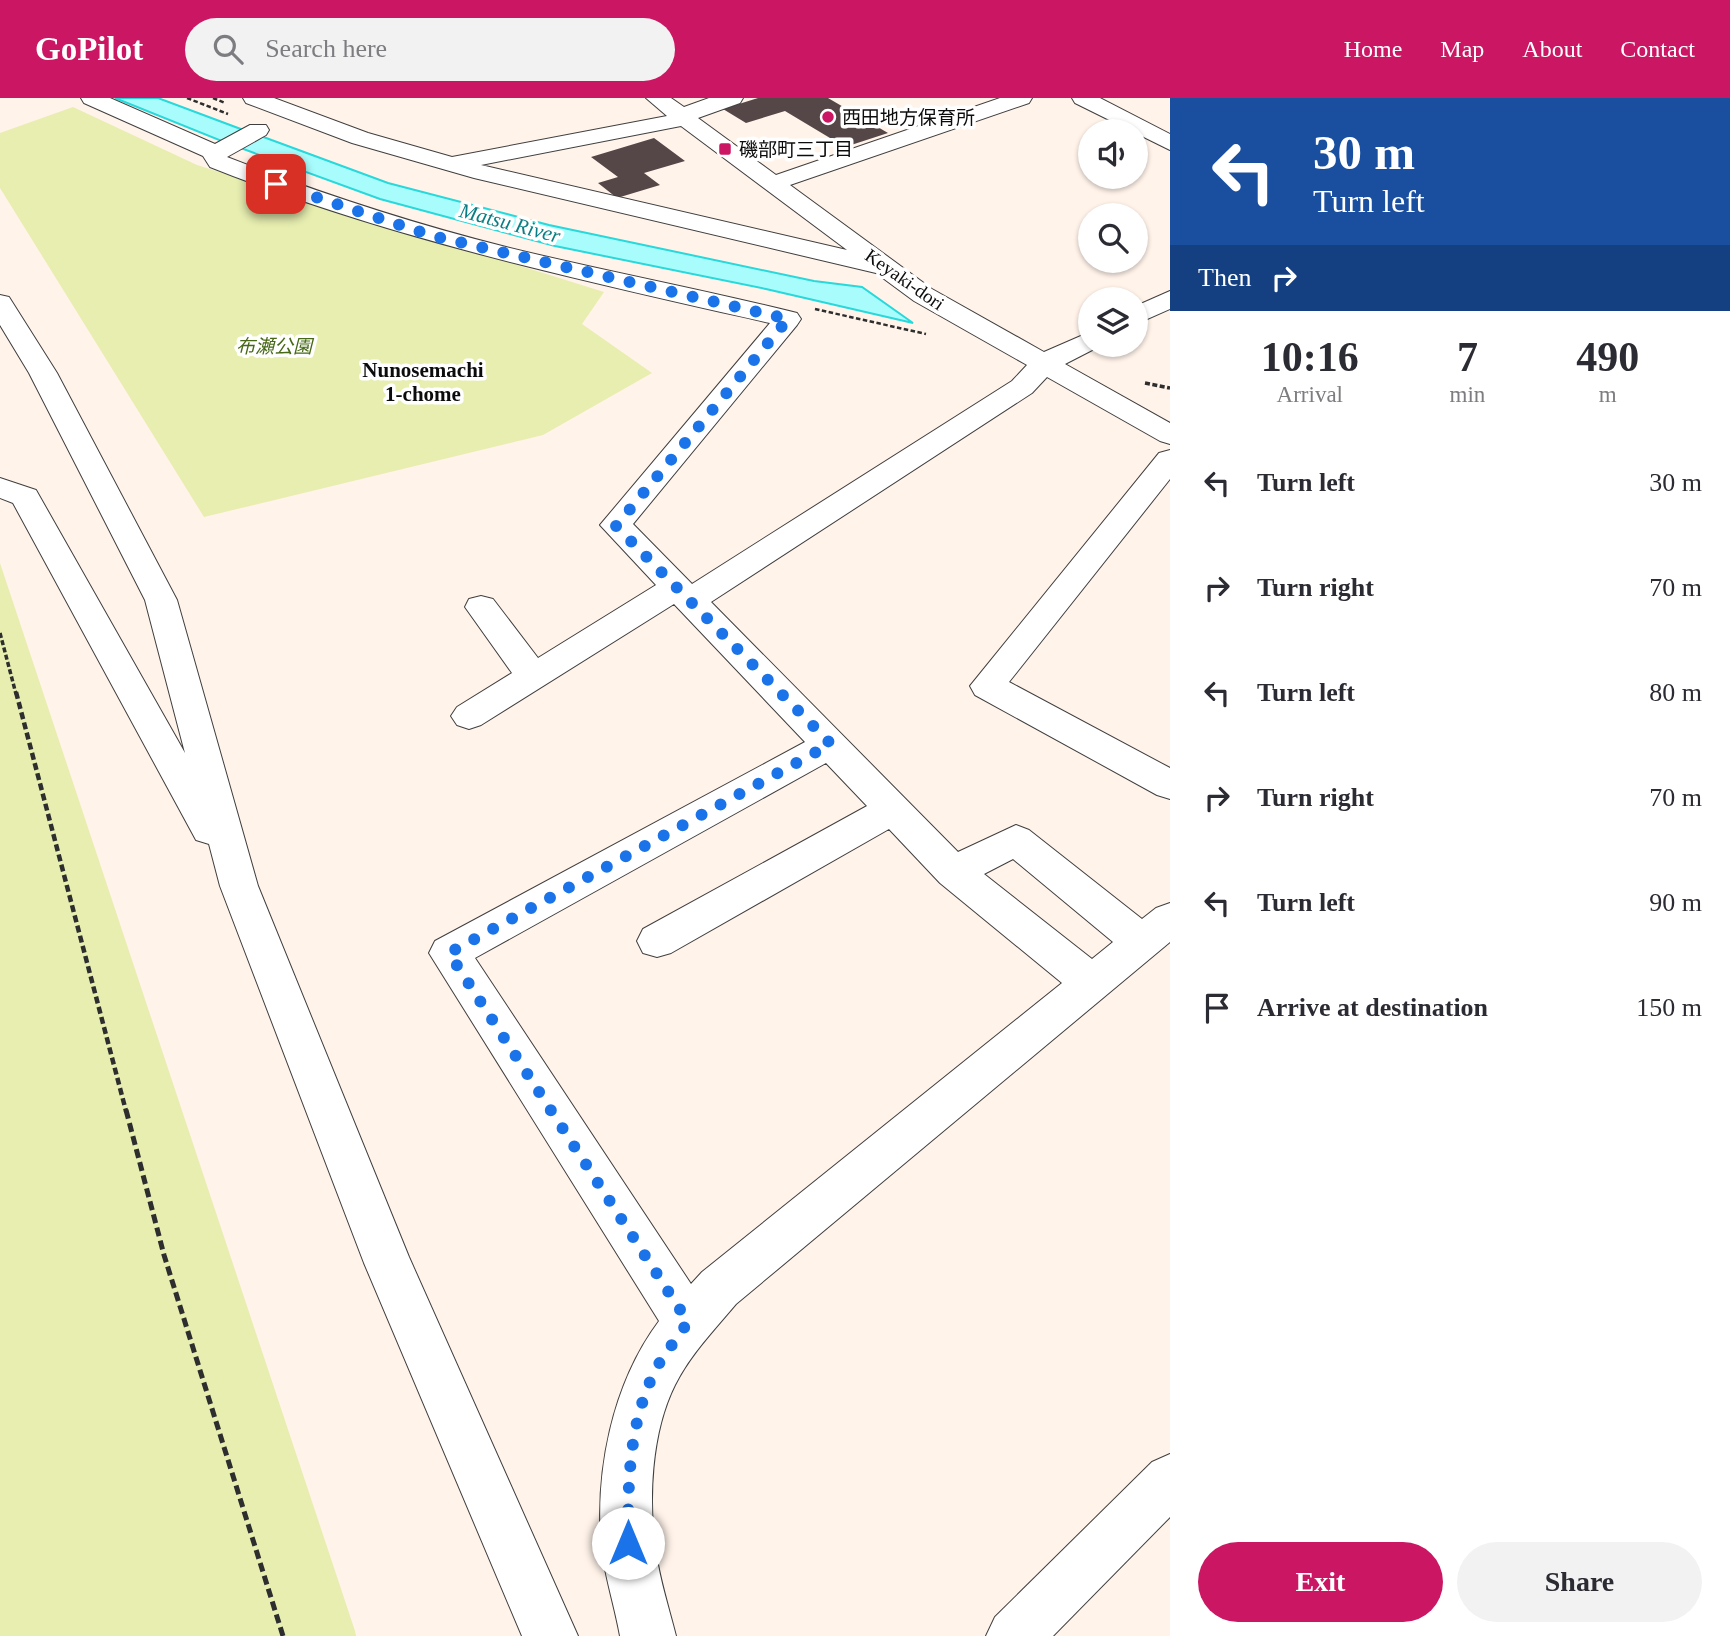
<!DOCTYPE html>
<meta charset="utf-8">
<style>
:root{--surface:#fff;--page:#f2f2f3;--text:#2b2b33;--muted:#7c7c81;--accent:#ca1663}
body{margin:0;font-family:"Times New Roman","Noto Sans JP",serif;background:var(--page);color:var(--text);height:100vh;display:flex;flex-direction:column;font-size:26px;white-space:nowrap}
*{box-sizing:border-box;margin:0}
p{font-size:23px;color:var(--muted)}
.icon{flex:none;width:38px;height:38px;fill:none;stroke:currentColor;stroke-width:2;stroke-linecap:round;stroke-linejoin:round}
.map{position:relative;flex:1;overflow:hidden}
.details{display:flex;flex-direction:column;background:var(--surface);width:560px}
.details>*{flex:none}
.hud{background:#1a4fa0;color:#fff;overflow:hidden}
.controls{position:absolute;left:1078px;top:21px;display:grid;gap:14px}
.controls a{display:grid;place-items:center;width:70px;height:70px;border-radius:50%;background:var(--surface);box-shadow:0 2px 5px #0004;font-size:35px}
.pin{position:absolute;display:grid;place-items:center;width:60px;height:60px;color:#fff;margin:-30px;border-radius:14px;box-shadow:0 4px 10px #0006}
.me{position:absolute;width:77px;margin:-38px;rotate:0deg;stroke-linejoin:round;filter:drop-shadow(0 0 5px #0008)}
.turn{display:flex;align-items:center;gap:24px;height:147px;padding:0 28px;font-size:32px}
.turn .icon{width:91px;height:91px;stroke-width:2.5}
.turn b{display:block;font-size:49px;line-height:60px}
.then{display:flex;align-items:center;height:66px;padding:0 28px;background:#0003;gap:14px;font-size:26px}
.eta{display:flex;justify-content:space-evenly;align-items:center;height:119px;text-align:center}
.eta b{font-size:42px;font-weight:600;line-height:49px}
.cta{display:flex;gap:14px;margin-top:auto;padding:14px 28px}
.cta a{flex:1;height:80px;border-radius:42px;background:var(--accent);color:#fff;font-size:28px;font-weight:600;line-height:80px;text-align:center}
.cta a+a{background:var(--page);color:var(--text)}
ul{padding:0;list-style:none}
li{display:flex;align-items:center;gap:21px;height:105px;padding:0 28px}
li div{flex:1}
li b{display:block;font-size:26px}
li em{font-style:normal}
header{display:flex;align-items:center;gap:42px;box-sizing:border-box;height:98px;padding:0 35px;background:var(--accent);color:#fff}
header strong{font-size:33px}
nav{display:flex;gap:38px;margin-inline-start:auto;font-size:24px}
.search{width:490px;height:63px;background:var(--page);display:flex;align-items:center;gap:18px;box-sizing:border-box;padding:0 24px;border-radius:38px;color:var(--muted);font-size:26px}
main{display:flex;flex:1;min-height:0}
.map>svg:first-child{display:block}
</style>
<header>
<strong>GoPilot</strong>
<div class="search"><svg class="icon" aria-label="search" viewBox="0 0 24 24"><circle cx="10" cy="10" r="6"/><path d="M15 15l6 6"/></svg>Search here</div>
<nav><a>Home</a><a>Map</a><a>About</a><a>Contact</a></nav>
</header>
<main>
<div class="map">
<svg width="1170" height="1538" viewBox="0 0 1170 1538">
<rect width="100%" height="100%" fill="#fff3ea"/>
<!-- green -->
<g fill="#e7eeb0">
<path d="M73,9L197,67L604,194L582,226L652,275L543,337L204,419L0,90V35Z"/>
<path d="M0,465L355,1533L356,1538H0Z"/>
</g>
<!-- water -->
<g fill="#a8fdfc" stroke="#28d8db" stroke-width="2">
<path d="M115,0H158L246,33L224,44Z"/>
<path d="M258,37L388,85L549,127L814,183L862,189L913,225L766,191L555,148L380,101L235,48Z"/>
</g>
<!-- building -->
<g fill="#554747">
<path d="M758,0H828L888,35L845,49L785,13L746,25L723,11Z"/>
<path d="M654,40L685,63L644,75L660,87L617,100L598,85L618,79L591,59Z"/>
</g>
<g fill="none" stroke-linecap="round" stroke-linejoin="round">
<defs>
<g id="minor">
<path d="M81,0H110L215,46L250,27H266L269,32L266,37L227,59C319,95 411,125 506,149C603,173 701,191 797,215L801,221L797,227L633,426L692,486L1012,283L1027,267L914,203L876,175L474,80L352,45L246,5L243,0H274L368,35L452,59L667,18L646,0H671L684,9L709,0H743L740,5L698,20L776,77L1000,0H1032L1029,5L790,87L932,191L1044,254L1090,234V247L1100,248L1065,266L1170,325V346L1160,343L1047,279L1032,295L711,504L958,754L1016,727L1029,732L1142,821L1156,810L1170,805V844L736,1206C714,1232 690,1257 675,1287C651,1335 648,1403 656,1455C660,1483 669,1510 676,1538H620C615,1510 606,1482 602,1454C594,1375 612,1286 659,1223L429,855L435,843L805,644L674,506L481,627L469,631L457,627L451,618L457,609L512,575L465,509L469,501L481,498L493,501L538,560L656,487L600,427L770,225C580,182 391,141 210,69L203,58L84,5ZM681,28L847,152L481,67ZM826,665L867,708L643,831L637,843L643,855L657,859L671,855L889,731L940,785L1062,885L702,1174L691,1186L475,860ZM1013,761L1113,844L1092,861L984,776Z"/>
<path d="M1072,0H1100L1170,36V52L1075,5Z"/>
<path d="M1170,193V211L1136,226V208Z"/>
<path d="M0,197L9,199L57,275L177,502L258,788L409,1159L578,1538H522L364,1165L220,788L209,746L196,742L13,405L0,400V380L36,392L185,655L145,502L29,275L0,227Z"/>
<path d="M1170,352V381L1009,584L1170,670V701L1157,697L975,597L970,588L1159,355Z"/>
<path d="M1170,1356V1419L1053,1538H986L995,1519L1152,1364Z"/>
</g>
</defs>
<!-- minor casing -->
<use href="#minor" stroke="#3f3f3f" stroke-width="2"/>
<!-- path-far3 -->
<g stroke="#2e2e2e" stroke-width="2.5" stroke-dasharray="4.5 2.5" stroke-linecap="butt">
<path d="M187,0L228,16"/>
<path d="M213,0L225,5"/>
<path d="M815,211L926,236"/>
</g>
<!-- path-far2 -->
<g stroke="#2e2e2e" stroke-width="3.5" stroke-dasharray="5 2.5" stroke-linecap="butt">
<path d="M1145,285L1170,290"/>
<path d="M0,535L16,596"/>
</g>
<!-- path-far1 -->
<path stroke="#2e2e2e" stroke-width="4.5" stroke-dasharray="7 3.5" stroke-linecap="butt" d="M16,594L126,1013"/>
<!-- path -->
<path stroke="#2e2e2e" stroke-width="5" stroke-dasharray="9 4.5" stroke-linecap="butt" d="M126,1012L164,1157L283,1538"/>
<!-- minor -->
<use href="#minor" fill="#fff" fill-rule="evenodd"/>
</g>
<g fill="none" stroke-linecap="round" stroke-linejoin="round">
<!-- route -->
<path stroke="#1a73e8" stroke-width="12" stroke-dasharray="0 21.6" d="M276,86L433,138L788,221L616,428L831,646L449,855L688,1224C678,1239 666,1254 657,1269C628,1324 628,1386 628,1445"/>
</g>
<!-- markers -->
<g fill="#ca1663" stroke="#fff" stroke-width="2.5">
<circle cx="828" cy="19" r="7"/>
<rect x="718" y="44" width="14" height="14" rx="3.5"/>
</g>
<g text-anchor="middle" stroke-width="7" stroke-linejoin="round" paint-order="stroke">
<!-- far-poi labels -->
<g font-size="19" fill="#0c0c0c" stroke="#fff" text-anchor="start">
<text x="842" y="26">西田地方保育所</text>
<text x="739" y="58">磯部町三丁目</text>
</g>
<!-- far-street labels -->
<g font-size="19" fill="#0c0c0c" stroke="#fff">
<text transform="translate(905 181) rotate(35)" y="7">Keyaki-dori</text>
</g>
<!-- far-park labels -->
<g font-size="19" font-style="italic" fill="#476916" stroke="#fff">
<text x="274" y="255">布瀬公園</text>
</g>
<!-- far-water labels -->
<g font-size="21" font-style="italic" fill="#0b7d84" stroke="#fff">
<text transform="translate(510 125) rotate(15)" y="7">Matsu River</text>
</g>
<!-- far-neighbourhood labels -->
<g font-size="21" font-weight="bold" fill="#0c0c0c" stroke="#fff">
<text x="423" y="279">Nunosemachi<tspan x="423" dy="24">1-chome</tspan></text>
</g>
</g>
</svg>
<div class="controls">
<a><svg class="icon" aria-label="sound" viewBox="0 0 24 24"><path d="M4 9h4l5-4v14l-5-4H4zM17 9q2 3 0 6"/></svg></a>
<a><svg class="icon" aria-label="search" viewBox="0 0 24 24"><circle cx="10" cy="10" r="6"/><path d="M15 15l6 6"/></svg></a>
<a><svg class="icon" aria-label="layers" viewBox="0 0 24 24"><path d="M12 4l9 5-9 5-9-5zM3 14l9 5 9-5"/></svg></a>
</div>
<div class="pin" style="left:276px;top:86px;background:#d93025"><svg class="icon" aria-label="arrive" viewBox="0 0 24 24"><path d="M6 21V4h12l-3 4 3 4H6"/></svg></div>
<svg class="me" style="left:628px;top:1445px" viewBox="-20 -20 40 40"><circle r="19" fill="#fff"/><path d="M0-13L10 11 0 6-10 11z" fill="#1a73e8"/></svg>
</div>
<section class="details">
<div class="hud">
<div class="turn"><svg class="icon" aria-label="left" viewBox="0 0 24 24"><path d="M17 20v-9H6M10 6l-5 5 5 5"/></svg><div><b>30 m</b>Turn left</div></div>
<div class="then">Then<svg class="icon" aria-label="right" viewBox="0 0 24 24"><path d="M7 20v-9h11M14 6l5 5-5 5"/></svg></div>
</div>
<div class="eta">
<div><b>10:16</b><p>Arrival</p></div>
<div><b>7</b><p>min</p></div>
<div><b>490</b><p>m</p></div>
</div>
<ul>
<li><svg class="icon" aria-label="left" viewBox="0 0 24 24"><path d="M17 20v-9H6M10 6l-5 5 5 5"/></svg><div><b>Turn left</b></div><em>30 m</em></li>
<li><svg class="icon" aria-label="right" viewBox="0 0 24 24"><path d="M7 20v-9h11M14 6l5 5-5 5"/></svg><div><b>Turn right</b></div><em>70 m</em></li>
<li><svg class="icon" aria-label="left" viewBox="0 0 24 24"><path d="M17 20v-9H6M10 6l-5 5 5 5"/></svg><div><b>Turn left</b></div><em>80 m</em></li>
<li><svg class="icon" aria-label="right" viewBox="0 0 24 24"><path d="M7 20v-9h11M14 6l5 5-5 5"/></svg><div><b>Turn right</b></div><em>70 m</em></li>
<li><svg class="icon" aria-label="left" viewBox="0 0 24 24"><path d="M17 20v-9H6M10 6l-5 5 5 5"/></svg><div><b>Turn left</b></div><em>90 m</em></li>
<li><svg class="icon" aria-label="arrive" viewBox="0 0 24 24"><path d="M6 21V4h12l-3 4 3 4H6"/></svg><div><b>Arrive at destination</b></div><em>150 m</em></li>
</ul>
<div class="cta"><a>Exit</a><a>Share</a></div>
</section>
</main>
